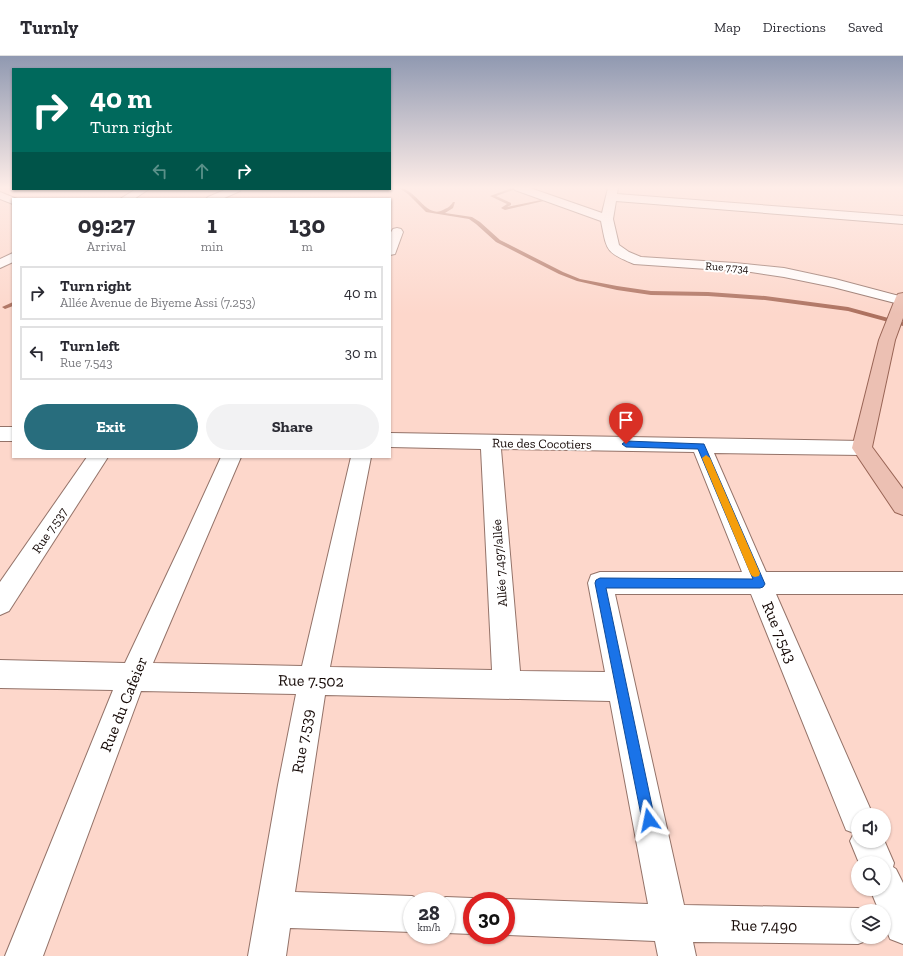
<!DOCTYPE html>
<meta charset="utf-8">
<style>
:root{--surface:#fff;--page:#f2f2f3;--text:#2b2b33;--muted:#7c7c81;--line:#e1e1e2;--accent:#286d7d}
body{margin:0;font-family:"Zilla Slab",serif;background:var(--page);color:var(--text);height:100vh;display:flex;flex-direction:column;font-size:15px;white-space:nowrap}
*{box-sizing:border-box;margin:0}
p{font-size:13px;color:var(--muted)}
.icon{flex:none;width:22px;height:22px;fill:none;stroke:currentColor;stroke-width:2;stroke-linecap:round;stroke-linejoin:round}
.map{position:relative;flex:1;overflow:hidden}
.panel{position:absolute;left:12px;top:142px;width:379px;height:260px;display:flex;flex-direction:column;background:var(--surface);border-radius:0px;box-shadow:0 1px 3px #0004}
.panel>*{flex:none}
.banner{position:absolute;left:12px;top:12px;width:379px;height:122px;border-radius:0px;box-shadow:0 1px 3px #0004;background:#00695c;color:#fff;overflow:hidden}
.buttons{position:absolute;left:851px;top:752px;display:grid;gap:8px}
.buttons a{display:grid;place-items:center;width:40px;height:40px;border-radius:50%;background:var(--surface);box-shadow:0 1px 3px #0004;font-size:20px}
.speed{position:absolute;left:403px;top:836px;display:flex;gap:8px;font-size:20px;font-weight:700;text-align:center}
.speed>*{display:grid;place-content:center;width:52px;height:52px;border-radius:50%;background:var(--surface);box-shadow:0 1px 3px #0004;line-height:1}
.speed small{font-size:10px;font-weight:400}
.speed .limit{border:6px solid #d22;background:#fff;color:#111}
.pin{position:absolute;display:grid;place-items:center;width:34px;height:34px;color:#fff;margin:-41px -17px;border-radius:50% 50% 50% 0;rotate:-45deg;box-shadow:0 0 4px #0007}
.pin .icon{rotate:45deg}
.me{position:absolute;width:44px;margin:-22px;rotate:348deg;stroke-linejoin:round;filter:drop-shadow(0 0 3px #0008)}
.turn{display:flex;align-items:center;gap:14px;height:84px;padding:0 12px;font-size:18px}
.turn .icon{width:52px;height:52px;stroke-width:2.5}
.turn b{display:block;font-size:28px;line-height:34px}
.lanes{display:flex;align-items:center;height:38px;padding:0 12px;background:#0003;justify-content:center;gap:20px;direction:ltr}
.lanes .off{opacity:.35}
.eta{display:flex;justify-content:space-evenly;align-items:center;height:68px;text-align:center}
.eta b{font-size:24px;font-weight:700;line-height:28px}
.primary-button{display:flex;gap:8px;margin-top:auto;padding:8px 12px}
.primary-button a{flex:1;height:46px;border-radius:24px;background:var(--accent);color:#fff;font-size:16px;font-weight:700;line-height:46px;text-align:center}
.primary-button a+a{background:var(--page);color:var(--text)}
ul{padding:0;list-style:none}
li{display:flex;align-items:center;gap:12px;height:54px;margin:0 8px 6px;padding:0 4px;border:2px solid var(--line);border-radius:0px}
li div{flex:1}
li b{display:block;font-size:15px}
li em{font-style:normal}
header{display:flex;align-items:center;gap:24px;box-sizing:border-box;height:56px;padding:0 20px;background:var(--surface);border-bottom:1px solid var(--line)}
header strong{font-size:19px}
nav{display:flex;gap:22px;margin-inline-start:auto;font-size:14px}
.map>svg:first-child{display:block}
</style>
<header>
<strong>Turnly</strong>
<nav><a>Map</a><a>Directions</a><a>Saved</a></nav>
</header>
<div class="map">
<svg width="903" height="900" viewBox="0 0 903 900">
<rect width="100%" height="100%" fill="#fdd7cb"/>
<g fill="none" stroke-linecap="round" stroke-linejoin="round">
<!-- stream -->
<g fill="#ad715f" fill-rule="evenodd">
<path d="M399,132C416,132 426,163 443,154C447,152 450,151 453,146H455L453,152L445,157L472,161L480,166L500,184L563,216L580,223L617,230L651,235L708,236L765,240L848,251L903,266V270L848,255L765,244L708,240L651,239L617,234L577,225L559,218L496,186L476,168L469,163L426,156L408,138Z"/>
<path d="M512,132L516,133L496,140L511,147V149L507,151L546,143L548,144L505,154L501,152L507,148L490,140Z"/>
<path d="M13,246V250L5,253L2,251Z"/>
</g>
<defs>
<g id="minor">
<path d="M514,132H530L602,157L608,132H618L617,138L903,160V168L616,145L613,163L619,189L629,196L641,201L735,207L784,212L835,223L903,241V249L833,231L784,221L751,216L634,208C605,196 607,195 601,165L515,134Z"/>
<path d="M136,133H149L134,143H120Z"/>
<path d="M227,133H241L240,135L222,143H206L208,141Z"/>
<path d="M0,136L17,143H13V148L0,143Z"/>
<path d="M397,172L401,173L403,176L395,198L390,199V178L393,173Z"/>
<path d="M13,197V206L0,212V203Z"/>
<rect x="0" y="371" width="13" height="14"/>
<path d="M390,377L862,385L869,387L872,392L869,397L862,399L714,397L766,516H903V538H776L873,759H858V785H884V784L894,807L893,811L896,813L903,827V888L890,883L884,868V855H879L870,833H884V807H859L850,785L854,777L846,774L751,538H615L684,849L858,852L866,855H858V881H872L871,883L858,888L693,886L696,900H658L655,885L505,879L506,845H501L506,843L648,848L610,645L325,639L295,836L412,840L424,845H412V876L290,872L286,900H248L278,729L296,638L141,635L43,900H5L113,634L0,632V604L125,607L184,482L221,401H241L153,607L302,610L351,401H371L330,611L492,614L481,393L390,391ZM501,393L694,396L742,516H600L591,519L588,527L605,616L520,615Z"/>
<path d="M87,401H108L9,555L0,559V526Z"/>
<path d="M446,841L472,842L480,845H472V878L446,877V845H436Z"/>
</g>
<path id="major" d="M903,237V262L895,284L872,391L903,433V459L895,456L852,392L879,284L896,241L898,238Z"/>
</defs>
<!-- minor casing -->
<use href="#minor" stroke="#947369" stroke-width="2"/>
<!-- major casing -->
<use href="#major" stroke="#996556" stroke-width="2"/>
<!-- minor -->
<use href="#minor" fill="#fff" fill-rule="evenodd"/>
<!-- major -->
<use href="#major" fill="#ecc0b3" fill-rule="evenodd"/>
</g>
<!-- sky -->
<linearGradient id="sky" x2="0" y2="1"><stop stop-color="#9099b1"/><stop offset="0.51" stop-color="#feede8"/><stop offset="1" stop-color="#feede8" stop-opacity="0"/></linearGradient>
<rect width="903" height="258" fill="url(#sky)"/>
<!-- route -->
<path fill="#1a73e8" stroke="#114b97" d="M626,385L704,388L765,528L763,531L760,532H606L655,764L653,769L649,771L644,769L642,764L595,527L596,524L600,522L753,523L698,393L626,391L622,388Z"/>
<!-- slow -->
<path fill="#f59e0b" d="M706,399L710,402L760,517L759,520L755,521L752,520L750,517L702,402Z"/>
<g text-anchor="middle" stroke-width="4" stroke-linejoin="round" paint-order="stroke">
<!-- far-street labels -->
<g font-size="11" fill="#150906" stroke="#fff">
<text transform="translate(727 211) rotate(4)" y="4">Rue 7.734</text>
</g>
<!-- street labels -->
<g font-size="13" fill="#150906" stroke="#fff">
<text transform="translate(542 387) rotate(1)" y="5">Rue des Cocotiers</text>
<text transform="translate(49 474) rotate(-56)" y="5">Rue 7.537</text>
<text transform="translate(499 507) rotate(-94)" y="5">Allée 7.497/allée</text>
</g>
<!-- near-street labels -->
<g font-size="16" fill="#150906" stroke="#fff">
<text transform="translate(780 576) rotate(67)" y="6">Rue 7.543</text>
<text transform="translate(311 624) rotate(1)" y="6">Rue 7.502</text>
<text transform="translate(123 648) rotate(-68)" y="6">Rue du Cafeier</text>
<text transform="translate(302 685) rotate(-80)" y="6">Rue 7.539</text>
<text transform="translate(764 869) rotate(1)" y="6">Rue 7.490</text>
</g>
</g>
</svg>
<div class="buttons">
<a><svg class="icon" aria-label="sound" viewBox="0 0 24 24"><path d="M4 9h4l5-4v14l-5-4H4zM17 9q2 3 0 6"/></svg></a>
<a><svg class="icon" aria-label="search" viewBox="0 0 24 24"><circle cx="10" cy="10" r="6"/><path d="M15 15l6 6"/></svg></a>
<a><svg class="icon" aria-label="layers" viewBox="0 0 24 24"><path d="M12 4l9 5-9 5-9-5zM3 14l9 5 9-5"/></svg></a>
</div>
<div class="speed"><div>28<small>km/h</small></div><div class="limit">30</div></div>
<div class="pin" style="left:626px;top:388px;background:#d93025"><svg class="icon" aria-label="arrive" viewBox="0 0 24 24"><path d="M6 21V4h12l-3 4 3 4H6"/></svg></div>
<svg class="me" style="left:649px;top:764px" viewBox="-20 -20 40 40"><path d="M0-17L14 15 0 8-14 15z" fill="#1a73e8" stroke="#fff" stroke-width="4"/></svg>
<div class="banner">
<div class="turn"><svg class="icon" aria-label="right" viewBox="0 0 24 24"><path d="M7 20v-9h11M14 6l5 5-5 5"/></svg><div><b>40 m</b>Turn right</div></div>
<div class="lanes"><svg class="icon off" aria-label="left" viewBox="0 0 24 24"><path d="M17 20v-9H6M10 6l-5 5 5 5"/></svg><svg class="icon off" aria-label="ahead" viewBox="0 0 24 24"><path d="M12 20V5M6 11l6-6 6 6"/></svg><svg class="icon" aria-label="right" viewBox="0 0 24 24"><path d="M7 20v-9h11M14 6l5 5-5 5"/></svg></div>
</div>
<section class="panel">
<div class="eta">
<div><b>09:27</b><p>Arrival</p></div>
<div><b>1</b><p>min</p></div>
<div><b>130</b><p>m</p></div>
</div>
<ul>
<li><svg class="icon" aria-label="right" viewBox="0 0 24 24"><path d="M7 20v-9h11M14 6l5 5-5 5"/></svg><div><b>Turn right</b><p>Allée Avenue de Biyeme Assi (7.253)</p></div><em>40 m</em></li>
<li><svg class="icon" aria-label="left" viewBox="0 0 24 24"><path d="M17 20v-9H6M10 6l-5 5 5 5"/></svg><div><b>Turn left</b><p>Rue 7.543</p></div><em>30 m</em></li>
</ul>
<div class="primary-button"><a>Exit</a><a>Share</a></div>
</section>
</div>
